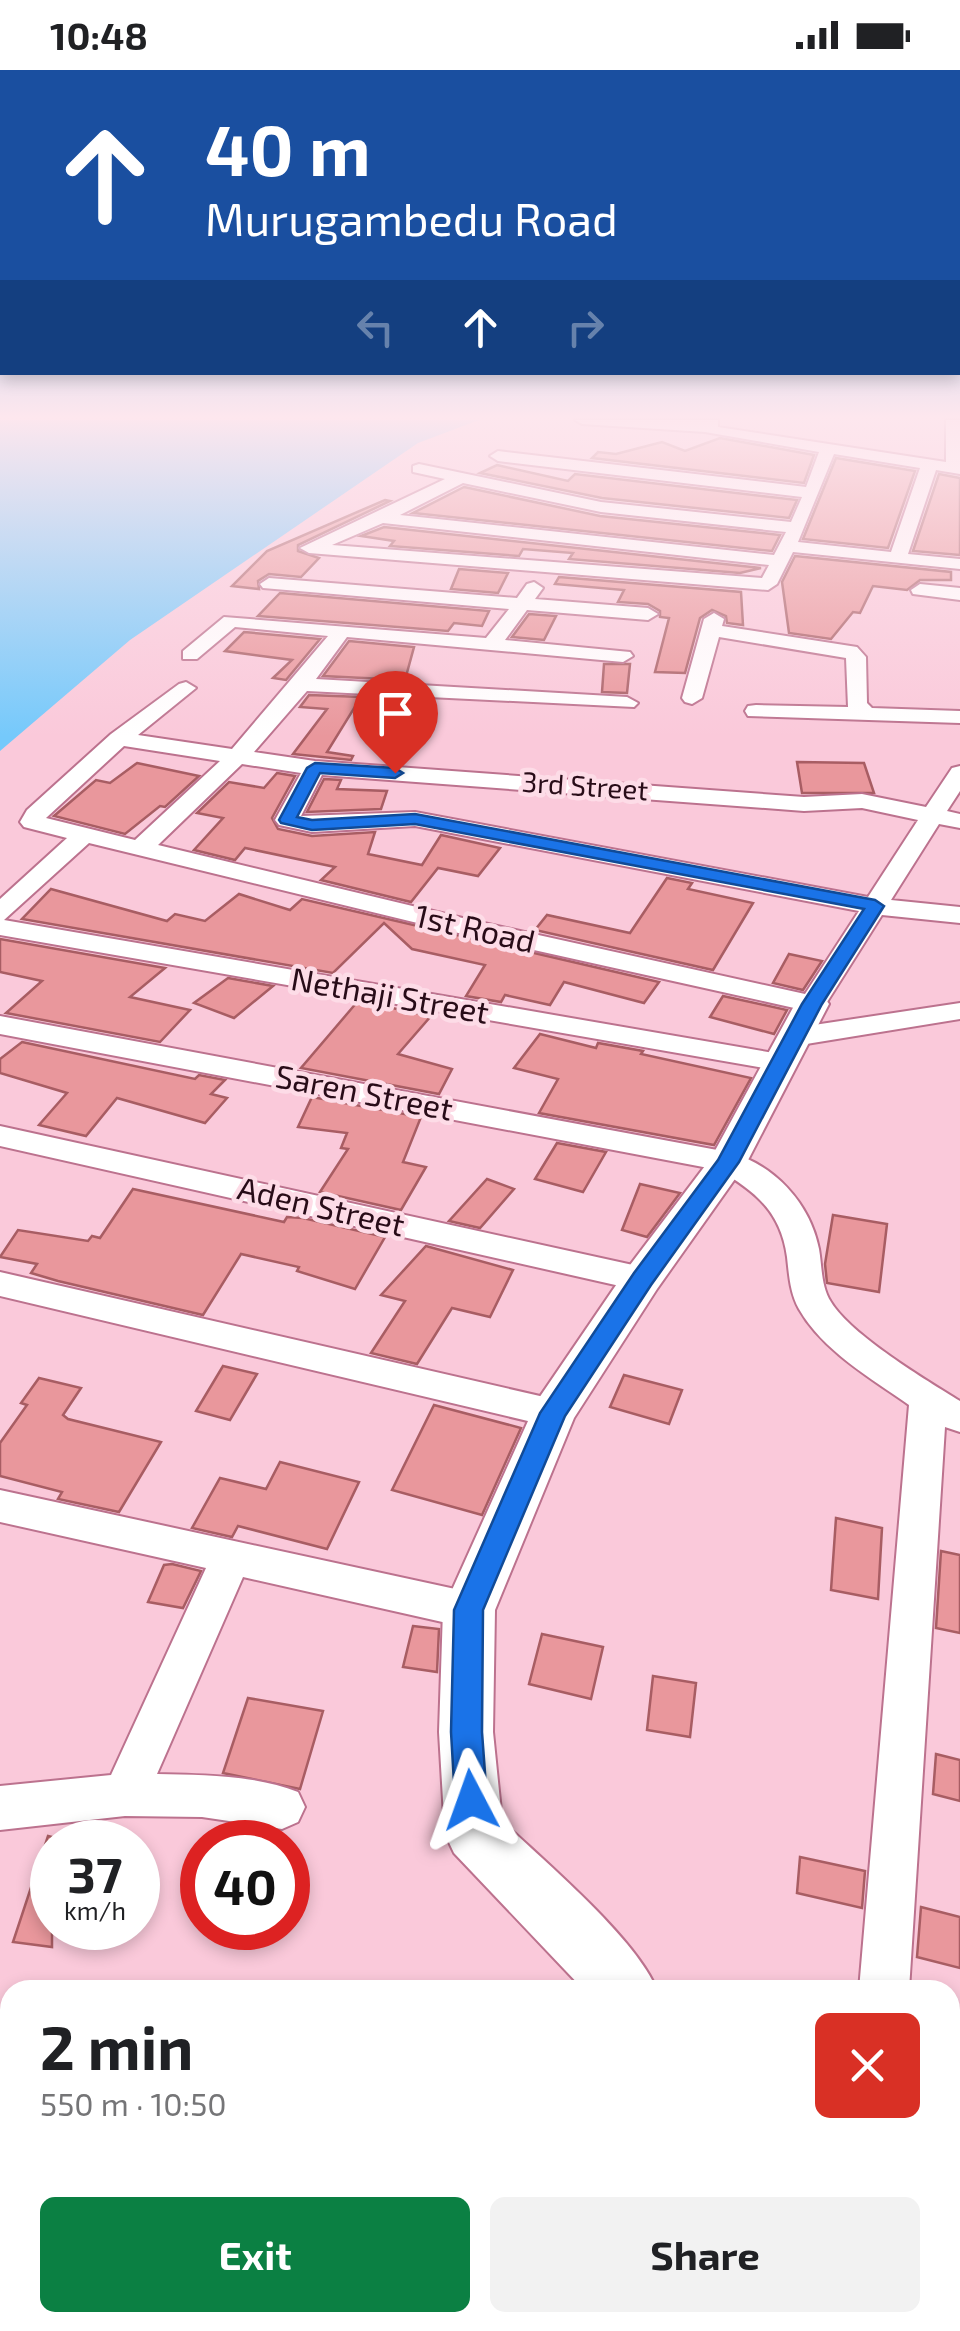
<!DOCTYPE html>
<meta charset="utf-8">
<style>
:root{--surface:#fff;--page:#f2f2f2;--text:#202124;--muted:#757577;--accent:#0b8043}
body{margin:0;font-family:"Exo 2",sans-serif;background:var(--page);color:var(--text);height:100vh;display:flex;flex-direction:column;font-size:38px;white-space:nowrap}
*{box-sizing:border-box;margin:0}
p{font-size:32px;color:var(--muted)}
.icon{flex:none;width:55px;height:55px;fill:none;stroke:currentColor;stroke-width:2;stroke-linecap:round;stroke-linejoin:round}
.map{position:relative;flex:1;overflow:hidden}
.panel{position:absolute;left:0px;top:1910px;width:960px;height:352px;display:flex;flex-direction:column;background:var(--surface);border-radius:30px 30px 0 0;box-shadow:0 5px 15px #0003}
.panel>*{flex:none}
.guide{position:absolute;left:0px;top:0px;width:960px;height:305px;box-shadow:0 5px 15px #0003;background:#1a4fa0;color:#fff;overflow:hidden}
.speed{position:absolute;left:30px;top:1750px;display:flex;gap:20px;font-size:50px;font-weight:700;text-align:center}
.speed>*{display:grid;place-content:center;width:130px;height:130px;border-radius:50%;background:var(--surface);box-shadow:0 5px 15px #0003;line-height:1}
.speed small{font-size:25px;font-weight:400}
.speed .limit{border:15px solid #d22;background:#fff;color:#111}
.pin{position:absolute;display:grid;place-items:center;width:85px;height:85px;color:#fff;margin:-102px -42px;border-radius:50% 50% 50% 0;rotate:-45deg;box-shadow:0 0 10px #0007}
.pin .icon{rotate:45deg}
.me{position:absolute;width:110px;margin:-55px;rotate:356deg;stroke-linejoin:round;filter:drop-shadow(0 0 8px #0008)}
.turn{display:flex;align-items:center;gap:35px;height:210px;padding:0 40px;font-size:45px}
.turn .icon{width:130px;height:130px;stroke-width:2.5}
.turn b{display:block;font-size:70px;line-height:85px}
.lanes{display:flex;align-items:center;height:95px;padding:0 40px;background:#0003;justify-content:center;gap:50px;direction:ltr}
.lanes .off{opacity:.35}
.round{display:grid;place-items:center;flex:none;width:105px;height:105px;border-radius:15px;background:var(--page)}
.summary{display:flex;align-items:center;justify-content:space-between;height:170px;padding:0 40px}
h1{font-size:60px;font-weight:700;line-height:75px}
.action{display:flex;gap:20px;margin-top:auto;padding:20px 40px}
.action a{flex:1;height:115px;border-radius:15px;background:var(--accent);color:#fff;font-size:40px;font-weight:700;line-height:115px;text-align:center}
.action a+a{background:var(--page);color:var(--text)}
.status{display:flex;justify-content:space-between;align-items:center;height:70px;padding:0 50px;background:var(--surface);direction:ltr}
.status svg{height:28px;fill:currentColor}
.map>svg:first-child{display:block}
</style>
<div class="status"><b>10:48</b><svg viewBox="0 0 49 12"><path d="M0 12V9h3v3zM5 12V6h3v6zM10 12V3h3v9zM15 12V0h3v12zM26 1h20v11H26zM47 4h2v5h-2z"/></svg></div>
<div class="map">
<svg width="960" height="2261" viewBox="0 0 960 2261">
<rect width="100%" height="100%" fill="#fac9da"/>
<!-- water -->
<path fill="#75c9fb" d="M0,350H479L418,373L130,570L0,681Z"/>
<!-- building -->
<g fill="#e9979c" stroke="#a85d63" stroke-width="2.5">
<path d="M720,368L814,385L804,413L592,388L598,382L616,384L662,372L685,381Z"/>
<path d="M836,388L915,401L888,478L803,469Z"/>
<path d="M497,395L568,411L575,404L797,430L789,448L602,428L480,403Z"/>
<path d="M939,404L960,408V485L913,481Z"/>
<path d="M464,417L600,446L780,465L772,481L413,443Z"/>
<path d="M385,430L390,431L298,475V481L319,488L301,507L269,504L258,511L259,519L232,516L267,481Z"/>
<path d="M384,457L761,498L740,503L569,489L573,483L523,479L519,486L390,476L394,471L361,466Z"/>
<path d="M795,486L951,502V510H920L907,520L873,516L860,543L853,542L831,569L789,563L782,512Z"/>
<path d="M459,499L508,503L498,523L451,519Z"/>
<path d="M559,507L741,522L743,555L727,553L726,546L712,540L700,548L685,603L655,602L669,548L660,547V541L648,534L618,532L624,520L555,514Z"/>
<path d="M280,523L489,541L482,556L454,553L448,561L258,546Z"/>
<path d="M529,544L556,546L544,570L512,567Z"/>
<path d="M244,562L320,569L286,610L273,608L292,590L225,581Z"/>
<path d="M349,571L414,577L405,610L323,606Z"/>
<path d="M604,594H630L627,623L602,622Z"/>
<path d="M309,625L361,627L327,682L353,686L351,690L293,684L327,639L300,637Z"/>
<path d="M797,692L864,693L874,723H802Z"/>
<path d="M137,693L199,706L165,737L160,736L125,764L54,746L96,710L110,713Z"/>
<path d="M277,703L295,706L272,748L278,759L312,766L375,762L368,784L422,795L441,765L500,778L478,806L438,798L411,832L321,810L335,797L245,778L235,790L194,780L223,748L197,743L229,712L264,718Z"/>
<path d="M324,709L341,710L337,719L387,721L381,739L307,742Z"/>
<path d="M667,808L692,813L688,819L753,833L713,900L535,860L547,845L630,863Z"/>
<path d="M51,819L167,851L175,844L205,851L239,824L290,840L302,829L659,912L644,933L564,912L550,935L505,925L501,932L466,926L485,895L412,879L384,853L333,903L22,849Z"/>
<path d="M0,869L165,898L130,927L190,940L160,972L6,943L42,911L0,902Z"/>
<path d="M789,884L822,891L803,920L773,913Z"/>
<path d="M228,908L273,916L234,948L194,933Z"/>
<path d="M723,926L787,940L774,964L710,947Z"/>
<path d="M358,931L431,946L398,984L452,999L439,1024L301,998Z"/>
<path d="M540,964L596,978L598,973L643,981L641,984L751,1008L714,1075L539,1043L558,1009L514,998Z"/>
<path d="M22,972L195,1009L199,1005L225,1010L211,1024L227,1028L205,1053L117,1028L86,1066L39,1055L67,1023L0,1003V989Z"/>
<path d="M312,1027L421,1047L403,1092L426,1097L401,1140L320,1122L348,1079L341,1078L347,1063L298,1057Z"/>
<path d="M557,1073L606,1082L583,1122L535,1109Z"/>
<path d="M487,1109L514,1119L480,1158L449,1151Z"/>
<path d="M640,1114L680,1123L647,1167L622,1160Z"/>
<path d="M133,1119L284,1152L287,1147L303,1148L385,1167L355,1219L297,1201L299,1197L241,1184L203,1245L58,1211L31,1203L37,1194L0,1187L18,1160L88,1171L92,1166L100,1168Z"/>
<path d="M833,1145L887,1154L879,1222L827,1213L825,1194Z"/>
<path d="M426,1176L513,1200L490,1247L452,1238L417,1294L371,1283L405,1231L381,1225Z"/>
<path d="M223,1296L257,1304L230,1350L196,1341Z"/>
<path d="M624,1305L682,1320L669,1354L610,1337Z"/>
<path d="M39,1308L81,1318L63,1345L68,1349L161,1372L119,1442L58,1429L62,1422L0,1406V1373L27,1335L21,1333Z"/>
<path d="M434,1335L521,1358L482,1445L392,1420Z"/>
<path d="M280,1392L359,1412L327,1479L238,1456L232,1467L192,1458L220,1408L266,1419Z"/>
<path d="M836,1448L882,1458L878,1529L831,1520Z"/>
<path d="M941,1481L960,1485V1563L936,1558Z"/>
<path d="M172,1494L201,1501L183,1538L148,1532L164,1495Z"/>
<path d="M413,1556L439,1559L437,1602L403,1597Z"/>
<path d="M542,1564L603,1577L591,1629L529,1614Z"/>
<path d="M653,1606L696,1613L690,1667L647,1660Z"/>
<path d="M248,1628L323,1641L300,1719L223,1703Z"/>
<path d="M936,1684L960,1690V1731L933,1724Z"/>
<path d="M48,1766L52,1767V1877L13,1872Z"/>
<path d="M800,1787L865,1801L862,1838L797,1823Z"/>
<path d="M921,1837L960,1847V1898L917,1887Z"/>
</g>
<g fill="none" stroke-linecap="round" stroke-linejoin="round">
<defs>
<g id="minor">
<path d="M575,350H718V357L946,392V350H960V404L936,400L908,484L960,489V499L793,482L777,514L768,520L309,483L300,478L445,409L413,402V396L419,394L601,432L791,452L802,427L498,391L490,386L498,381L806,417L819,382L705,362L582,354ZM834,384L920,398L891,482L798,472ZM463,413L601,442L786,462L774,485L400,445ZM383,453L769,495L762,508L332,475Z"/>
<path d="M269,508L517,528L527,514L534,512L543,518L535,529L648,538L658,544L648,550L527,540L505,570L630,582L633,586L623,592L347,567L316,609L627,627L638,633L634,637L307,621L254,682L315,691L804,727L862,724L926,737L952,698L960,696V721L947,741L960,744V758L939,754L891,830L960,837V853L882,845L822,940L812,942L475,867L89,773L4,850L791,986L796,992L791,998L781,1001L0,865V829L67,768L24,757L20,752L27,740L111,664L179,614L186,612L196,618L138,665L232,679L328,566L235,557L197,589H183V581L224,547L486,568L509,539L263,518L260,514ZM124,676L220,691L135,770L46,748ZM242,694L301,703L275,750L279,755L312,762L415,756L859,841L805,924L475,851L158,775ZM322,705L804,741L862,738L918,750L868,827L415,742L301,746Z"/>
<path d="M920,514L960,518V530L913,524L911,520Z"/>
<path d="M714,543L724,549L722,556L857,577L866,587L867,633L872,638L960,641V653L748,646L745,641L748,636L756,635L848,637L846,588L719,567L702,628L692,634L685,632L682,628L704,549Z"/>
<path d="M960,933V949L794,976L784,973L780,967L784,961L794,958Z"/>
<path d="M0,946L728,1082C774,1094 810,1133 819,1179C822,1196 821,1217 831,1232C851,1265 926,1310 960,1331V1362L945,1357L909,1920H859L909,1335C872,1309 822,1280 799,1239C790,1223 789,1205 787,1187C781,1142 756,1122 719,1100L0,964Z"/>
<path d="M0,1056L642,1197L654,1201L659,1209L654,1217L642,1221L0,1076Z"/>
<path d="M0,1202L553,1329L566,1333L572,1343L566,1353L553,1357L0,1226Z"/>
<path d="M0,1420L469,1522L484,1527L490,1540L484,1553L469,1558L243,1507L157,1704C203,1705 255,1705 298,1722L305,1737L298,1752L282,1759L202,1747L125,1746L0,1760V1716L111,1705L206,1498L0,1452Z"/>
<path d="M0,2052L10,2054V2108L0,2106Z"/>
<path d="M528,2252H586L583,2261H525Z"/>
</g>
<g id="tertiary">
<path d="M812,924L824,927L829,934L747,1092L657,1219L574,1348L495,1540L493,1662L502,1751C545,1792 636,1868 657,1920H584L454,1783L445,1764L439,1662L443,1540L537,1331L627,1199L711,1088L795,934L800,927Z"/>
<path d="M950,2191L960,2195V2261H947L928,2252H950Z"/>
</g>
</defs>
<!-- minor casing -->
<use href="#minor" stroke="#bc728e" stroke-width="4"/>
<!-- tertiary casing -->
<use href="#tertiary" stroke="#bc728e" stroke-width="4"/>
<!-- minor -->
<use href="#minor" fill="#fff" fill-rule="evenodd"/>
<!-- tertiary -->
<use href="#tertiary" fill="#fff" fill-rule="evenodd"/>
</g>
<!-- sky -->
<linearGradient id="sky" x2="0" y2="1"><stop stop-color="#7abcf0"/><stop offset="0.52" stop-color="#fde7ee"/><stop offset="1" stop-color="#fde7ee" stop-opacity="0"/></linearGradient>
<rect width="960" height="667" fill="url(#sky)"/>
<!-- route -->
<path fill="#1a73e8" stroke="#114b97" stroke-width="2.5" d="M315,693L395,698L403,703L395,708L320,703L297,747L312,750L415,744L875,830L884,836L822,934L739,1092L651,1215L565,1346L483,1540L482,1662L487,1730L483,1740L471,1745L460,1740L455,1730L451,1662L454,1540L540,1343L634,1203L718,1090L802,934L864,839L415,754L312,760L281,753L279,750L307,698Z"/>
<g text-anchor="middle" stroke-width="9" stroke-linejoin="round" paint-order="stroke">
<!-- far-street labels -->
<g font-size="28" fill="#280c18" stroke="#fddce7">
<text transform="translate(585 716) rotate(4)" y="10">3rd Street</text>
</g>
<!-- street labels -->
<g font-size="32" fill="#280c18" stroke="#fddce7">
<text transform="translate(475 859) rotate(13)" y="11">1st Road</text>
<text transform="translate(390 926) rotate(10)" y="11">Nethaji Street</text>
<text transform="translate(364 1023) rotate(11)" y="11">Saren Street</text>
<text transform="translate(321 1137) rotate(13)" y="11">Aden Street</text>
</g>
</g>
</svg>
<div class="speed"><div>37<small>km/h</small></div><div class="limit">40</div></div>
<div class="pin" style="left:395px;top:703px;background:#d93025"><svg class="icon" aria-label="arrive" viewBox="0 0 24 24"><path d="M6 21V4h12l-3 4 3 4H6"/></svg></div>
<svg class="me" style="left:471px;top:1730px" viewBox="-20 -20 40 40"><path d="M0-17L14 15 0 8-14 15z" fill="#1a73e8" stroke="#fff" stroke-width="4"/></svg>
<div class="guide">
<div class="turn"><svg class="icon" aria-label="ahead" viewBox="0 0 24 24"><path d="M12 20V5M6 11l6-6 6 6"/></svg><div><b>40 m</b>Murugambedu Road</div></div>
<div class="lanes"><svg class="icon off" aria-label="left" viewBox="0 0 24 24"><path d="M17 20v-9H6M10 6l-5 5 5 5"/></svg><svg class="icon" aria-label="ahead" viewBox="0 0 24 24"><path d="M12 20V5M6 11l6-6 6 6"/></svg><svg class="icon off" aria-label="right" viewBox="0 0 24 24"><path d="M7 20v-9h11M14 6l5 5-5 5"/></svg></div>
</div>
<section class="panel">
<div class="summary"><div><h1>2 min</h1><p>550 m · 10:50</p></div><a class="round" style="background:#d93025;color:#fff"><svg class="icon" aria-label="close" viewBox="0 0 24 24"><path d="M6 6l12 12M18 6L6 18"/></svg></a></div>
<div class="action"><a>Exit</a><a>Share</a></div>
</section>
</div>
